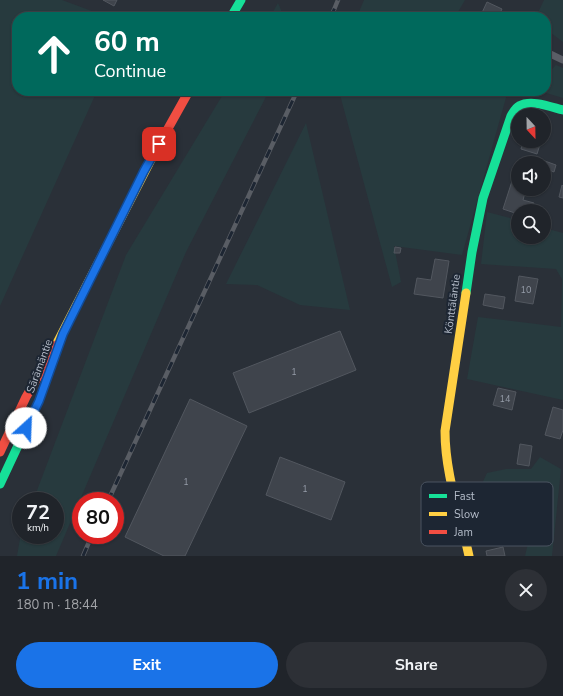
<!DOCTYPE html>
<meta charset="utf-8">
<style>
:root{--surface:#20242a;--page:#2d3036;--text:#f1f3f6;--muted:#a2a4a8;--line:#3d4147;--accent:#1a73e8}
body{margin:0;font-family:"Nunito Sans",sans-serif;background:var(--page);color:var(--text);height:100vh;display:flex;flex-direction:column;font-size:15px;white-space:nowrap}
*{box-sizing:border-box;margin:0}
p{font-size:13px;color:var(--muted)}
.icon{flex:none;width:22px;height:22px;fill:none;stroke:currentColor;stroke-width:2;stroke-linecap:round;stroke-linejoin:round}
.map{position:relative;height:556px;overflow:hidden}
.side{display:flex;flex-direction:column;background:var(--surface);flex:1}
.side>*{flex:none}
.guide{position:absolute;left:12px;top:12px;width:539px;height:84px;border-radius:16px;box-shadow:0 1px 3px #0004,0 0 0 1px var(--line);background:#00695c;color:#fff;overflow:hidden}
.needle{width:26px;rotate:158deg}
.controls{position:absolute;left:511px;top:108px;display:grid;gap:8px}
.controls a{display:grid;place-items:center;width:40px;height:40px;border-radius:50%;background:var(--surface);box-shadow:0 1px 3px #0004,0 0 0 1px var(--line);font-size:20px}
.speed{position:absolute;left:12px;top:492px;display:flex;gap:8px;font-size:20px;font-weight:700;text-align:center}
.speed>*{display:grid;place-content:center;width:52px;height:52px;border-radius:50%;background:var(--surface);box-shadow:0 1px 3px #0004,0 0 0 1px var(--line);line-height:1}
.speed small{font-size:10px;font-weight:400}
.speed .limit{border:6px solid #d22;background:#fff;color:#111}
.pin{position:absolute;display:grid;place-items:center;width:34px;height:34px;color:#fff;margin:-17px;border-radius:8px;box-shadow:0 2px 6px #0006}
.me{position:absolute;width:44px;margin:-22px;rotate:25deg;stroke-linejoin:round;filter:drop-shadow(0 0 3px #0008)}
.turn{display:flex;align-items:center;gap:14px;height:84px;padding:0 16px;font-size:18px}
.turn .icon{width:52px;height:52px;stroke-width:2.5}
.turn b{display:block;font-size:28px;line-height:34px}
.round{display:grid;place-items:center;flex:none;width:42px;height:42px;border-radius:21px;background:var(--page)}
.summary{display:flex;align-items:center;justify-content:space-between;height:68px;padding:0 16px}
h1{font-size:24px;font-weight:700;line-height:30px;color:var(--accent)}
.button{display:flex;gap:8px;margin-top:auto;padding:8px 16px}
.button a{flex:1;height:46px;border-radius:24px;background:var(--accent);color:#fff;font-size:16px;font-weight:700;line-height:46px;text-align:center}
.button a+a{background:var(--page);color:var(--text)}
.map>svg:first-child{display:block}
</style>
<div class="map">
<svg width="563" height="556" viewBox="0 0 563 556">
<rect width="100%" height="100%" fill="#2a3038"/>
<!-- green -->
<g fill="#273a3e">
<path d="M0,0H62L108,17H17V91H97L0,306Z"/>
<path d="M364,0H465L455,17H357Z"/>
<path d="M544,0H563V42L546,29V17H536Z"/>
<path d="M278,3L284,17H270Z"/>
<path d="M556,65L563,68V98L543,92L507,94L462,255L394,246L401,282L392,287L339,91H546V75Z"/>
<path d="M225,91H269L186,252L56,556H17L21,533V535H55V501H33L126,255Z"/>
<path d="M306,123L350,310L300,305L257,285L226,284Z"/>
<path d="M487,212L518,220V237H544V228L563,233V400L467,379L478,317L561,327L562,279L556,269L481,264Z"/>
<path d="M540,457L561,469L552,556H525L535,513L508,516L478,528L470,509L487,473L506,469H531Z"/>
</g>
<!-- building -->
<g fill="#3f444c" stroke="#52575f">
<path d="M103,0H117L114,6Z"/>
<path d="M487,2L502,9L498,17H480Z"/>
<path d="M523,141H541L537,154L521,149Z"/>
<path d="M542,160L556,165L554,172L544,168V163H541Z"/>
<path d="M514,175L518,176V189H526L523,200L534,203L531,211H518V214L503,209Z"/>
<path d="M562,185L563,186V198L559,197Z"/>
<path d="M395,247L401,248L400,253H394Z"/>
<path d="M435,259L449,261L443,298L414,294L417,278L431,280Z"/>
<path d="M519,276L538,279L533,304L515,301Z"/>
<path d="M485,294L505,297L503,309L483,305Z"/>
<path d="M340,331L356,370L249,413L233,373Z"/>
<path d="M498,388L516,392L512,410L493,405Z"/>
<path d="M190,399L247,426L185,556H164L125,537Z"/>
<path d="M553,407L563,410V430L560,439L545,435Z"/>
<path d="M520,444L532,446L529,466L517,464Z"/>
<path d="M280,457L345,482L331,520L266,495Z"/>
<path d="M503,547L505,556H487L486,551Z"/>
</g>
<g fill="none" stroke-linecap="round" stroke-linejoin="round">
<!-- lane -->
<path stroke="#5a5e66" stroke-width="7" d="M546,52L563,60"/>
<!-- fast -->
<g stroke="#16e098" stroke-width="9">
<path d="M231,17L241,0"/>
<path d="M466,293L472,252L483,198L511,116C513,113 515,108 519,106C531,99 551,107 563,110"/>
<path d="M0,484L22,437"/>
</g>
<!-- slow -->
<g stroke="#ffcf43" stroke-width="9">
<path d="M466,293L445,431C445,474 460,514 469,556"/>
<path d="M56,345L156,150"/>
</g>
<!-- jam -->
<g stroke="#f24e42" stroke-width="9">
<path d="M156,150L189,91"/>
<path d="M0,452L26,397L56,345"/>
</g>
<defs>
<g id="rail">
<path d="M331,17L338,0"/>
<path d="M108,501L297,91"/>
<path d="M83,556L92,535"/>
</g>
</defs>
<!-- rail casing -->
<use href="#rail" stroke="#595d64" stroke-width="4.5"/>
<!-- rail -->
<use href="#rail" stroke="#1d2633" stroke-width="3" stroke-dasharray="9" stroke-linecap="butt"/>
</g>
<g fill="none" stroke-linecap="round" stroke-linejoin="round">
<defs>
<path id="route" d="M26,428L39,401L63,334L144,171L159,144"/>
</defs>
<!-- route casing -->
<use href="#route" stroke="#114b97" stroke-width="10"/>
<!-- route -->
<use href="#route" stroke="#1a73e8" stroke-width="7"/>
</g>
<g text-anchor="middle" stroke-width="4" stroke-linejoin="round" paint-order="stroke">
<!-- number labels -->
<g font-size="9" fill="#979eaa">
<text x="526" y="293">10</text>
<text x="294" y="375">1</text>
<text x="505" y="402">14</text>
<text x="186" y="485">1</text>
<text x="305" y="492">1</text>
</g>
<!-- street labels -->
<g font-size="11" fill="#b4bcc9" stroke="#1d2633">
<text transform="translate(452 304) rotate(-82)" y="4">Könttäläntie</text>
<text transform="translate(39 366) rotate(-70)" y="4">Särämäntie</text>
</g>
</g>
<!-- legend -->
<rect x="421" y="482" width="132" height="64" rx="6" fill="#1d2633" stroke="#4a5360" stroke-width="1"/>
<rect x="429" y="494" width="18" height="4" fill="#16e098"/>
<rect x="429" y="512" width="18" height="4" fill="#ffcf43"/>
<rect x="429" y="530" width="18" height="4" fill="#f24e42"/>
<g font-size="11" fill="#b4bcc9">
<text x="454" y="500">Fast</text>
<text x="454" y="518">Slow</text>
<text x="454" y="536">Jam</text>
</g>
</svg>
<div class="controls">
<a><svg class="needle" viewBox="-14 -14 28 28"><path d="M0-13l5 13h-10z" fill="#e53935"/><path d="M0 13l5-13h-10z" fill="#a2a4a8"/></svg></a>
<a><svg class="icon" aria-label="sound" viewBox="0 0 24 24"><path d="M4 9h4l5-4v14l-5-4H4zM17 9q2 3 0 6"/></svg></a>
<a><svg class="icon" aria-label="search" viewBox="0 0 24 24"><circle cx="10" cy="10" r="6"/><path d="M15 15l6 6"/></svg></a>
</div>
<div class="speed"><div>72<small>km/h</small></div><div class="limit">80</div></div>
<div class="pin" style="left:159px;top:144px;background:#d93025"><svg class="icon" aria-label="arrive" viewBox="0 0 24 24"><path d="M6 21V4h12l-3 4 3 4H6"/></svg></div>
<svg class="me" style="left:26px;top:428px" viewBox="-20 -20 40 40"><circle r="19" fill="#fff"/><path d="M0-13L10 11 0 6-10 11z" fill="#1a73e8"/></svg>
<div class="guide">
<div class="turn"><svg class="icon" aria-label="ahead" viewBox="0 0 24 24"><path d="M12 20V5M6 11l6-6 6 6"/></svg><div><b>60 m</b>Continue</div></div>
</div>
</div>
<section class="side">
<div class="summary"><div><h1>1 min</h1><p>180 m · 18:44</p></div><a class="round"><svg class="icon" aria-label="close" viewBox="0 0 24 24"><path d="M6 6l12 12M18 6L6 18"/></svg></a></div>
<div class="button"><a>Exit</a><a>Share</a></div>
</section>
